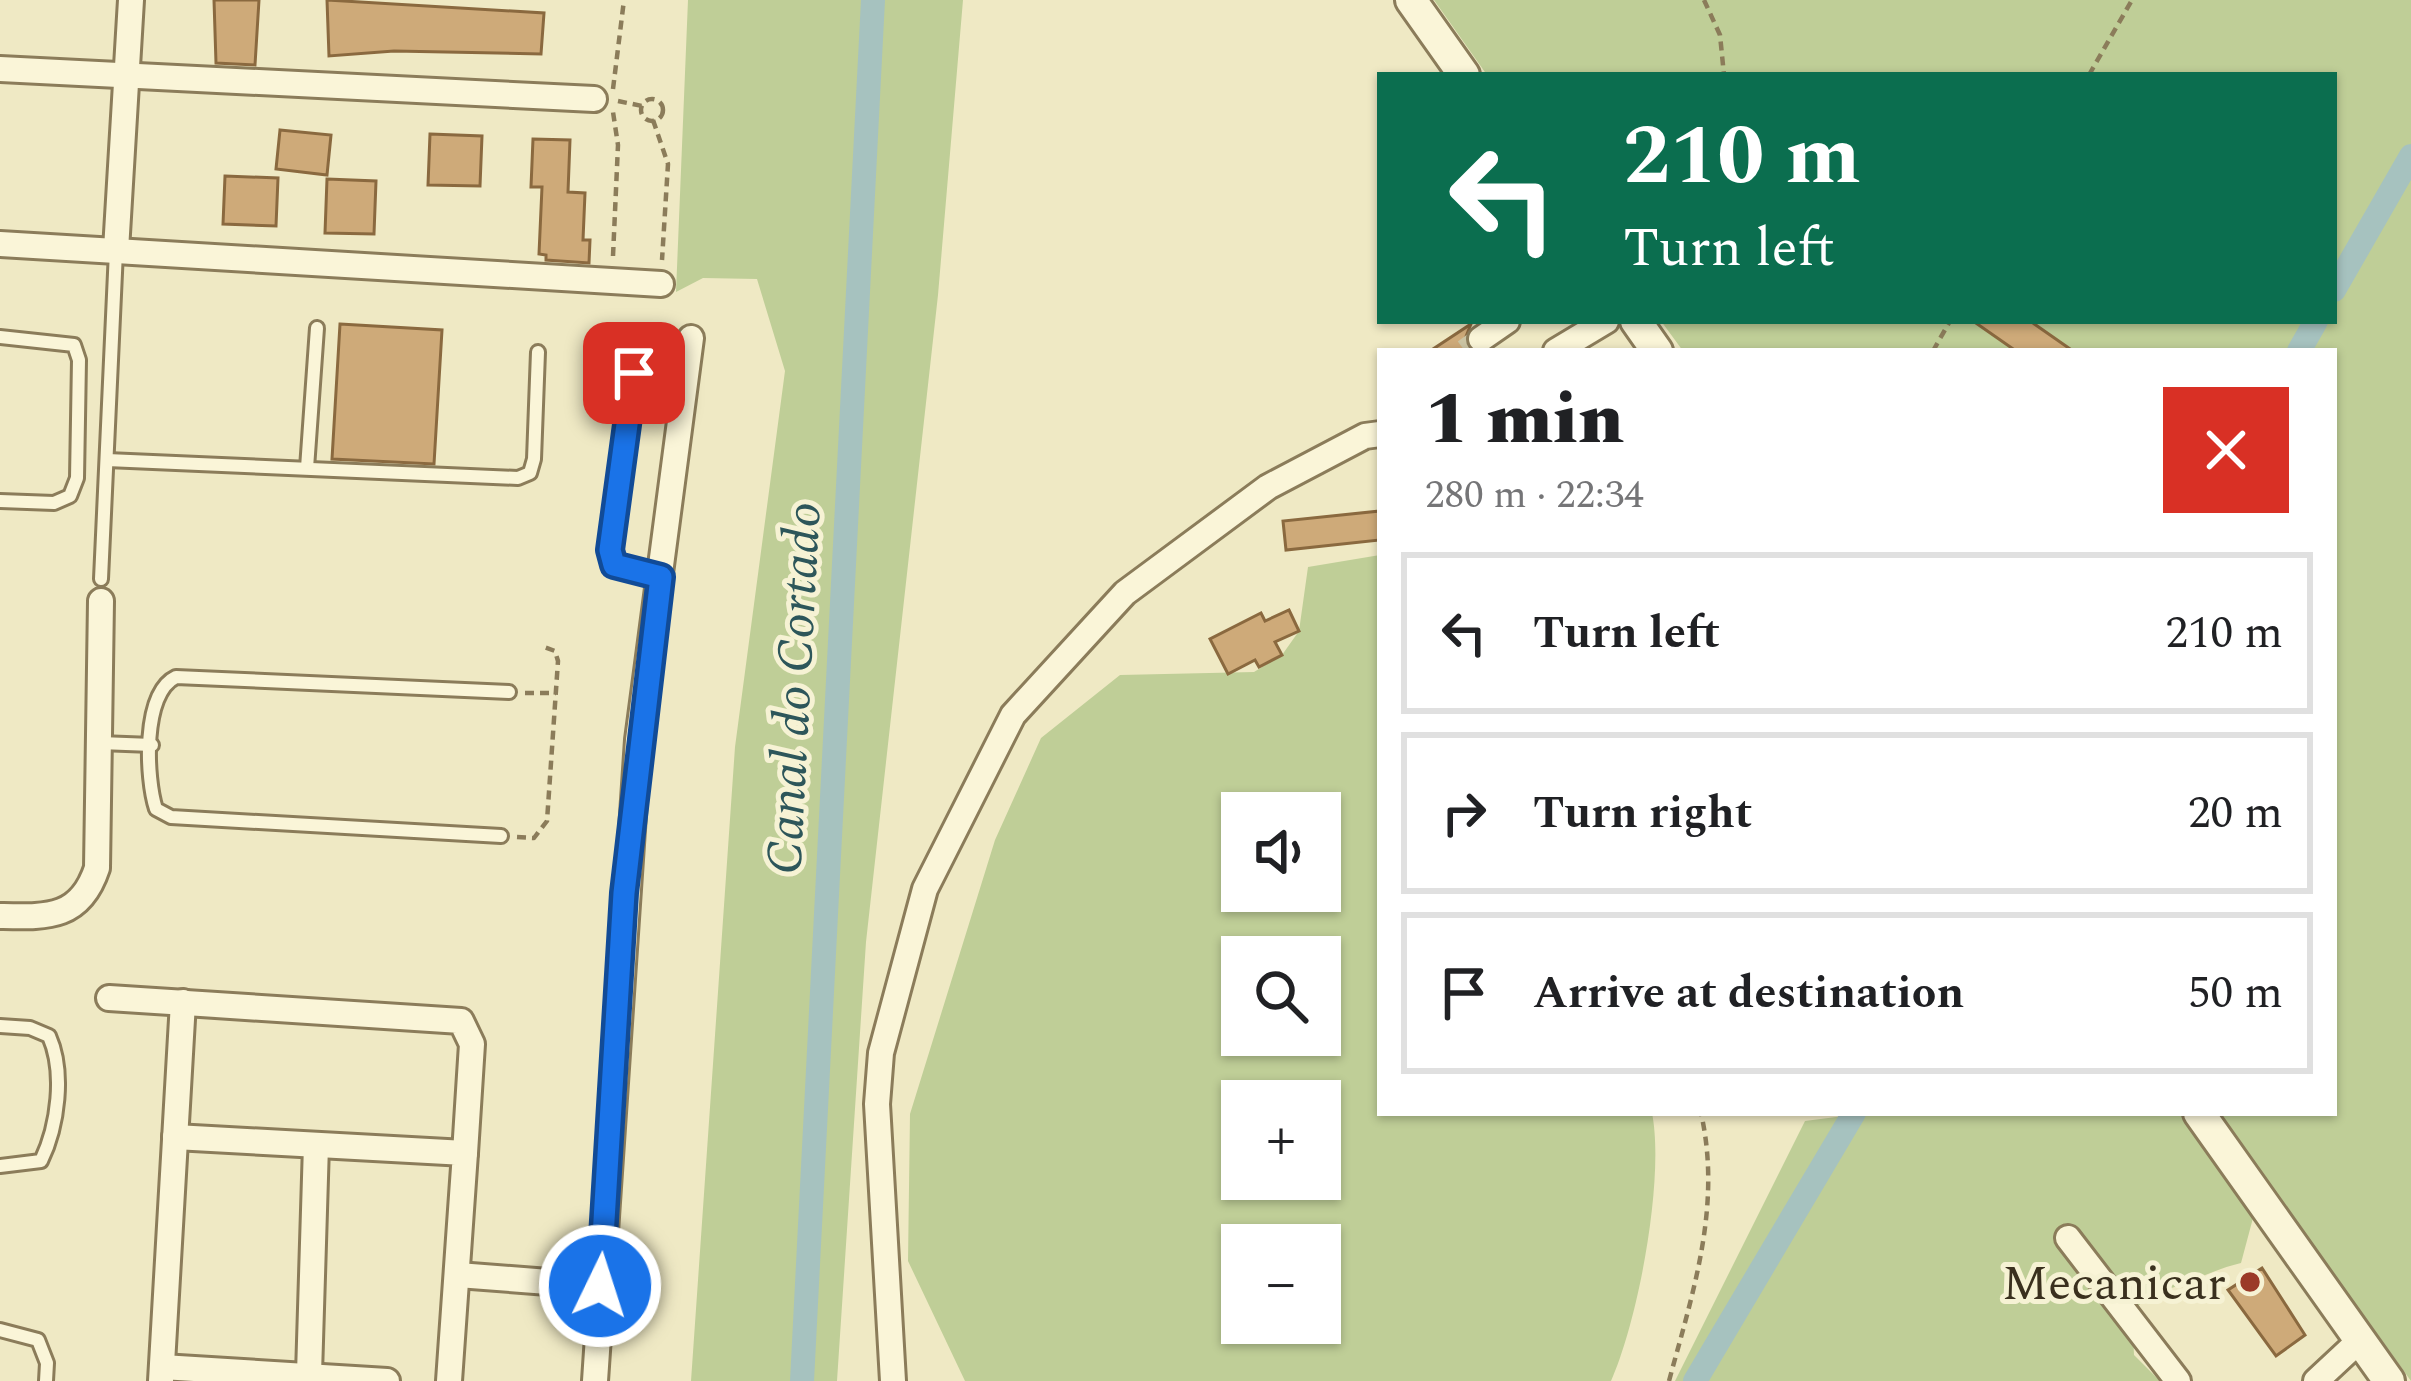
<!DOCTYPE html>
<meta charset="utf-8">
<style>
:root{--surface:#fff;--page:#f2f2f2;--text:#202124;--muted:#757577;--line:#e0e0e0}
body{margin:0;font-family:Spectral,serif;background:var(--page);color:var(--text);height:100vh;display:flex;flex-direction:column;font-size:45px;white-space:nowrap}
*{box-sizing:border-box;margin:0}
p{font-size:39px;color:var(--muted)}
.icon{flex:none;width:66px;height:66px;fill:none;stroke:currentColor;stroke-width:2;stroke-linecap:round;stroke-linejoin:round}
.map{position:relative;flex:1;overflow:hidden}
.sheet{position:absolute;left:1377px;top:348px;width:960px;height:768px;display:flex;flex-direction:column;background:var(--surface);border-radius:0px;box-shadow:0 3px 9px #0004}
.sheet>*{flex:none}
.hud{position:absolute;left:1377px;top:72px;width:960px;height:252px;border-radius:0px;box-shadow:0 3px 9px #0004;background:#0b6e4f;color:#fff;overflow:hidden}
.fabs{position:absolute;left:1221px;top:792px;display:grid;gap:24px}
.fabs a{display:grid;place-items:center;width:120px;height:120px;border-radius:0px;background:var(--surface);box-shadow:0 3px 9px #0004;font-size:60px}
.pin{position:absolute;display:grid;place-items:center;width:102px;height:102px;color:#fff;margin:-51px;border-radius:24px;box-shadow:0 6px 18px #0006}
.me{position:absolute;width:132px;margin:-66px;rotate:4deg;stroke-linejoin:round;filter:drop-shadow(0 0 9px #0008)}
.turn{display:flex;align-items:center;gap:42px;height:252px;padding:0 48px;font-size:54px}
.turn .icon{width:156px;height:156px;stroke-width:2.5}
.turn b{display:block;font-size:84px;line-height:102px}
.round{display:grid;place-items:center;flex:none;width:126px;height:126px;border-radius:0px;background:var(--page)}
.overview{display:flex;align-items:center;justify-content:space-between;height:204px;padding:0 48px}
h1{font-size:72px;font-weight:800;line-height:90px}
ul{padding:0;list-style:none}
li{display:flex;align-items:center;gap:36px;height:162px;margin:0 24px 18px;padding:0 24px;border:6px solid var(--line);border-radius:0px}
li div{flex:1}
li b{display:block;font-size:45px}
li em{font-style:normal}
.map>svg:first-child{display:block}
</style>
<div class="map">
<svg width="2411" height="1381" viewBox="0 0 2411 1381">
<rect width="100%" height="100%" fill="#efe9c4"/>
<!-- green -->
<g fill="#bfce97" fill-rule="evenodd">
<path d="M688,0H963L938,295L866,942L837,1381H691L735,747L785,371L757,279L703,278L676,292Z"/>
<path d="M1434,0H2411V1381L2218,1113H2334V351H1683L1661,321H2334V75H1487Z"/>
<path d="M1380,555V1113H1652C1665,1178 1638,1321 1611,1381H965L908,1261L910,1114L995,840L1041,738L1120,675L1254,672L1282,655L1299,631L1308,567ZM1242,813H1320V891H1242ZM1242,957H1320V1035H1242ZM1242,1101H1320V1179H1242ZM1242,1245H1320V1323H1242Z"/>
<path d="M1867,1113H2180L2253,1218L2241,1263C2207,1271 2184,1288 2150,1293L2132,1313L2134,1355L2160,1381H1675L1805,1121Z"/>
</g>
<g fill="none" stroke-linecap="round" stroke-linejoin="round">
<!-- canal -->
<g stroke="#a6c2bf" stroke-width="24">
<path d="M2334,290L2411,156"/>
<path d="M2299,351L2316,321"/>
<path d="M802,1381L873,0"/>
<path d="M1695,1381L1854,1113"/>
</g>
</g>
<!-- building -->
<g fill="#ceaa79" stroke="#8a693f" stroke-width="3">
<path d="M214,0H259L255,65L216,63Z"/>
<path d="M327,0L544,13L541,54L394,51L329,56Z"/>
<path d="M280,130L331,135L327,175L276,169Z"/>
<path d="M430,134L482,136L480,186L428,185Z"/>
<path d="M533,139L570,140L568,192L585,193L583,240H590L589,263L546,260V255L539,254L542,187H531Z"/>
<path d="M225,176L278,178L276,226L223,224Z"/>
<path d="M327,179L376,181L374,234L325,233Z"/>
<path d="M1973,321H2030L2073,351H2016Z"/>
<path d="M340,324L442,330L434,464L332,459Z"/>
<path d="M1471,324L1465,339L1470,351H1430Z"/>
<path d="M1380,511V540L1286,550L1283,521Z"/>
<path d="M1289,610L1299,631L1275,642L1282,655L1259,667L1255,660L1228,674L1210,639L1261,613L1265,621Z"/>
<path d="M2262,1268L2305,1335L2276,1356L2228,1290Z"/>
</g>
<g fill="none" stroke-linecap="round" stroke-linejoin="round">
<!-- minor-tunnel -->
<path stroke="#cbc4a3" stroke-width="24" stroke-dasharray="24 12" stroke-linecap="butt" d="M1465,351L1481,339"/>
<defs>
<g id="service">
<path d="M0,337L74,345L79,360L77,478L70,496L54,503L0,501"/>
<path d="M634,373L610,550L614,565L659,577"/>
<path d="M107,460L518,478L530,473L534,459L538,352"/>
<path d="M307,468L317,328"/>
<path d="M101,579L116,251"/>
<path d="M100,743L152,745"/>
<path d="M501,836L171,817L156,809C146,778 142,693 176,677L509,692"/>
<path d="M0,1026L30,1028L49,1036C65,1072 58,1126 41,1161L0,1166"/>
<path d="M0,1330L38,1340L47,1363L46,1381"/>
</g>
<g id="minor">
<path d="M0,69L594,99"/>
<path d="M0,244L661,284"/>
<path d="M116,250L131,0"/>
<path d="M1481,339L1507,321"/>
<path d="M1556,351L1606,321"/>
<path d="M0,916C48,917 80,919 97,868L101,601"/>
<path d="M109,998L461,1021L472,1044L465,1153"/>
<path d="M175,1137L465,1153L449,1381"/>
<path d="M2068,1238L2178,1381"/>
<path d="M458,1275L600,1286"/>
<path d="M162,1367L387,1381"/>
<path d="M309,1374L316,1145"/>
<path d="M161,1381L183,1002"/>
<path d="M595,1381L638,740L691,338"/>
<path d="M893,1381L877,1104L881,1053L925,889L1013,715L1125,593L1268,487L1365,436L1380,434"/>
<path d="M2316,1381L2360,1340"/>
</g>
<g id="tertiary">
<path d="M1411,0L1464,75"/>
<path d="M1636,321L1657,351"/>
<path d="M2199,1113L2389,1381"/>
</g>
</defs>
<!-- service casing -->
<use href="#service" stroke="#8b7c5a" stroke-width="18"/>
<!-- minor casing -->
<use href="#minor" stroke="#8b7c5a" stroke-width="30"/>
<!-- tertiary casing -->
<use href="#tertiary" stroke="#8b7c5a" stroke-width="36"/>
<!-- path -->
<g stroke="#8b7c5a" stroke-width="4.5" stroke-dasharray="9 6" stroke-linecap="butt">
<path d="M1704,0L1720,35L1724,75"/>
<path d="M2089,75L2132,0"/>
<path d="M613,89L624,0"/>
<circle cx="652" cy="110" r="11"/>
<path d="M618,101L642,106"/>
<path d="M653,120L668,164L662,260"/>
<path d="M613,256L618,145L613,112"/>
<path d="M1933,351L1950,321"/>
<path d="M525,693H556"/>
<path d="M517,837L534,838L547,821L558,661L555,651L544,647"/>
<path d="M1669,1381C1693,1292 1722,1206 1701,1113"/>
</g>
<!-- service -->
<use href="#service" stroke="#faf5d8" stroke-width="12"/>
<!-- minor -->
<use href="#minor" stroke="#faf5d8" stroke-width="24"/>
<!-- tertiary -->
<use href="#tertiary" stroke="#faf5d8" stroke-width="30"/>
</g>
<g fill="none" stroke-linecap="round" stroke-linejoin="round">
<defs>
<path id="route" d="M600,1286L624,893L661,577L614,565L610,550L634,373"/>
</defs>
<!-- route casing -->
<use href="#route" stroke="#114b97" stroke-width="30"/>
<!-- route -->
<use href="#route" stroke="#1a73e8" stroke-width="21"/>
</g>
<!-- markers -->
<circle fill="#9b3a28" stroke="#f6f2d4" stroke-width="4.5" cx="2250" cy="1282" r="12"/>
<g text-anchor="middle" stroke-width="10" stroke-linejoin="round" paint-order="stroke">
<!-- poi labels -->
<g font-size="48" fill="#3a301e" stroke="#f6f2d4" text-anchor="end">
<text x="2226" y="1299">Mecanicar</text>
</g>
<!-- water labels -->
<g font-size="51" font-style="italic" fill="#2d565a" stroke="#f6f2d4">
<text transform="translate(792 688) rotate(-87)" y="18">Canal do Cortado</text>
</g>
</g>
</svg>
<div class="fabs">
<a><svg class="icon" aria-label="sound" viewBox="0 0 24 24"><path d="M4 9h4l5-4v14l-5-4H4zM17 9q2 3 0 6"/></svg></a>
<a><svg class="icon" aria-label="search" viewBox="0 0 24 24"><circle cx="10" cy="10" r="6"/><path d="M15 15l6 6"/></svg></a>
<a>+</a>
<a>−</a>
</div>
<div class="pin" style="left:634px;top:373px;background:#d93025"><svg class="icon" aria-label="arrive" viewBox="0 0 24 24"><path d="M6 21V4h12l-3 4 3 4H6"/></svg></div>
<svg class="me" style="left:600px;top:1286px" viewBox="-20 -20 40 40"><circle r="17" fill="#1a73e8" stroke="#fff" stroke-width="3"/><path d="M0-11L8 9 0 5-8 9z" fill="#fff"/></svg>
<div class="hud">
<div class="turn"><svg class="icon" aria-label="left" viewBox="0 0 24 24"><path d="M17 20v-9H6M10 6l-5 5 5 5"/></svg><div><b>210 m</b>Turn left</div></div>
</div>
<section class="sheet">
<div class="overview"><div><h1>1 min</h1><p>280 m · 22:34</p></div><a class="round" style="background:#d93025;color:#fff"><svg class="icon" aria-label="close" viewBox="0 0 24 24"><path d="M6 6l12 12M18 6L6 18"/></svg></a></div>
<ul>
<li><svg class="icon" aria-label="left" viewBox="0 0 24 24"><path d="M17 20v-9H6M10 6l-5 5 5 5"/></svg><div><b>Turn left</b></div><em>210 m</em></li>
<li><svg class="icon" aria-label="right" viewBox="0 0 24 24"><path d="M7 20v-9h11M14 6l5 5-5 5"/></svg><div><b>Turn right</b></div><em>20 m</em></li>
<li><svg class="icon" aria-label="arrive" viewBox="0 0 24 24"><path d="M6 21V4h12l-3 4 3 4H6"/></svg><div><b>Arrive at destination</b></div><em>50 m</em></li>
</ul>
</section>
</div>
